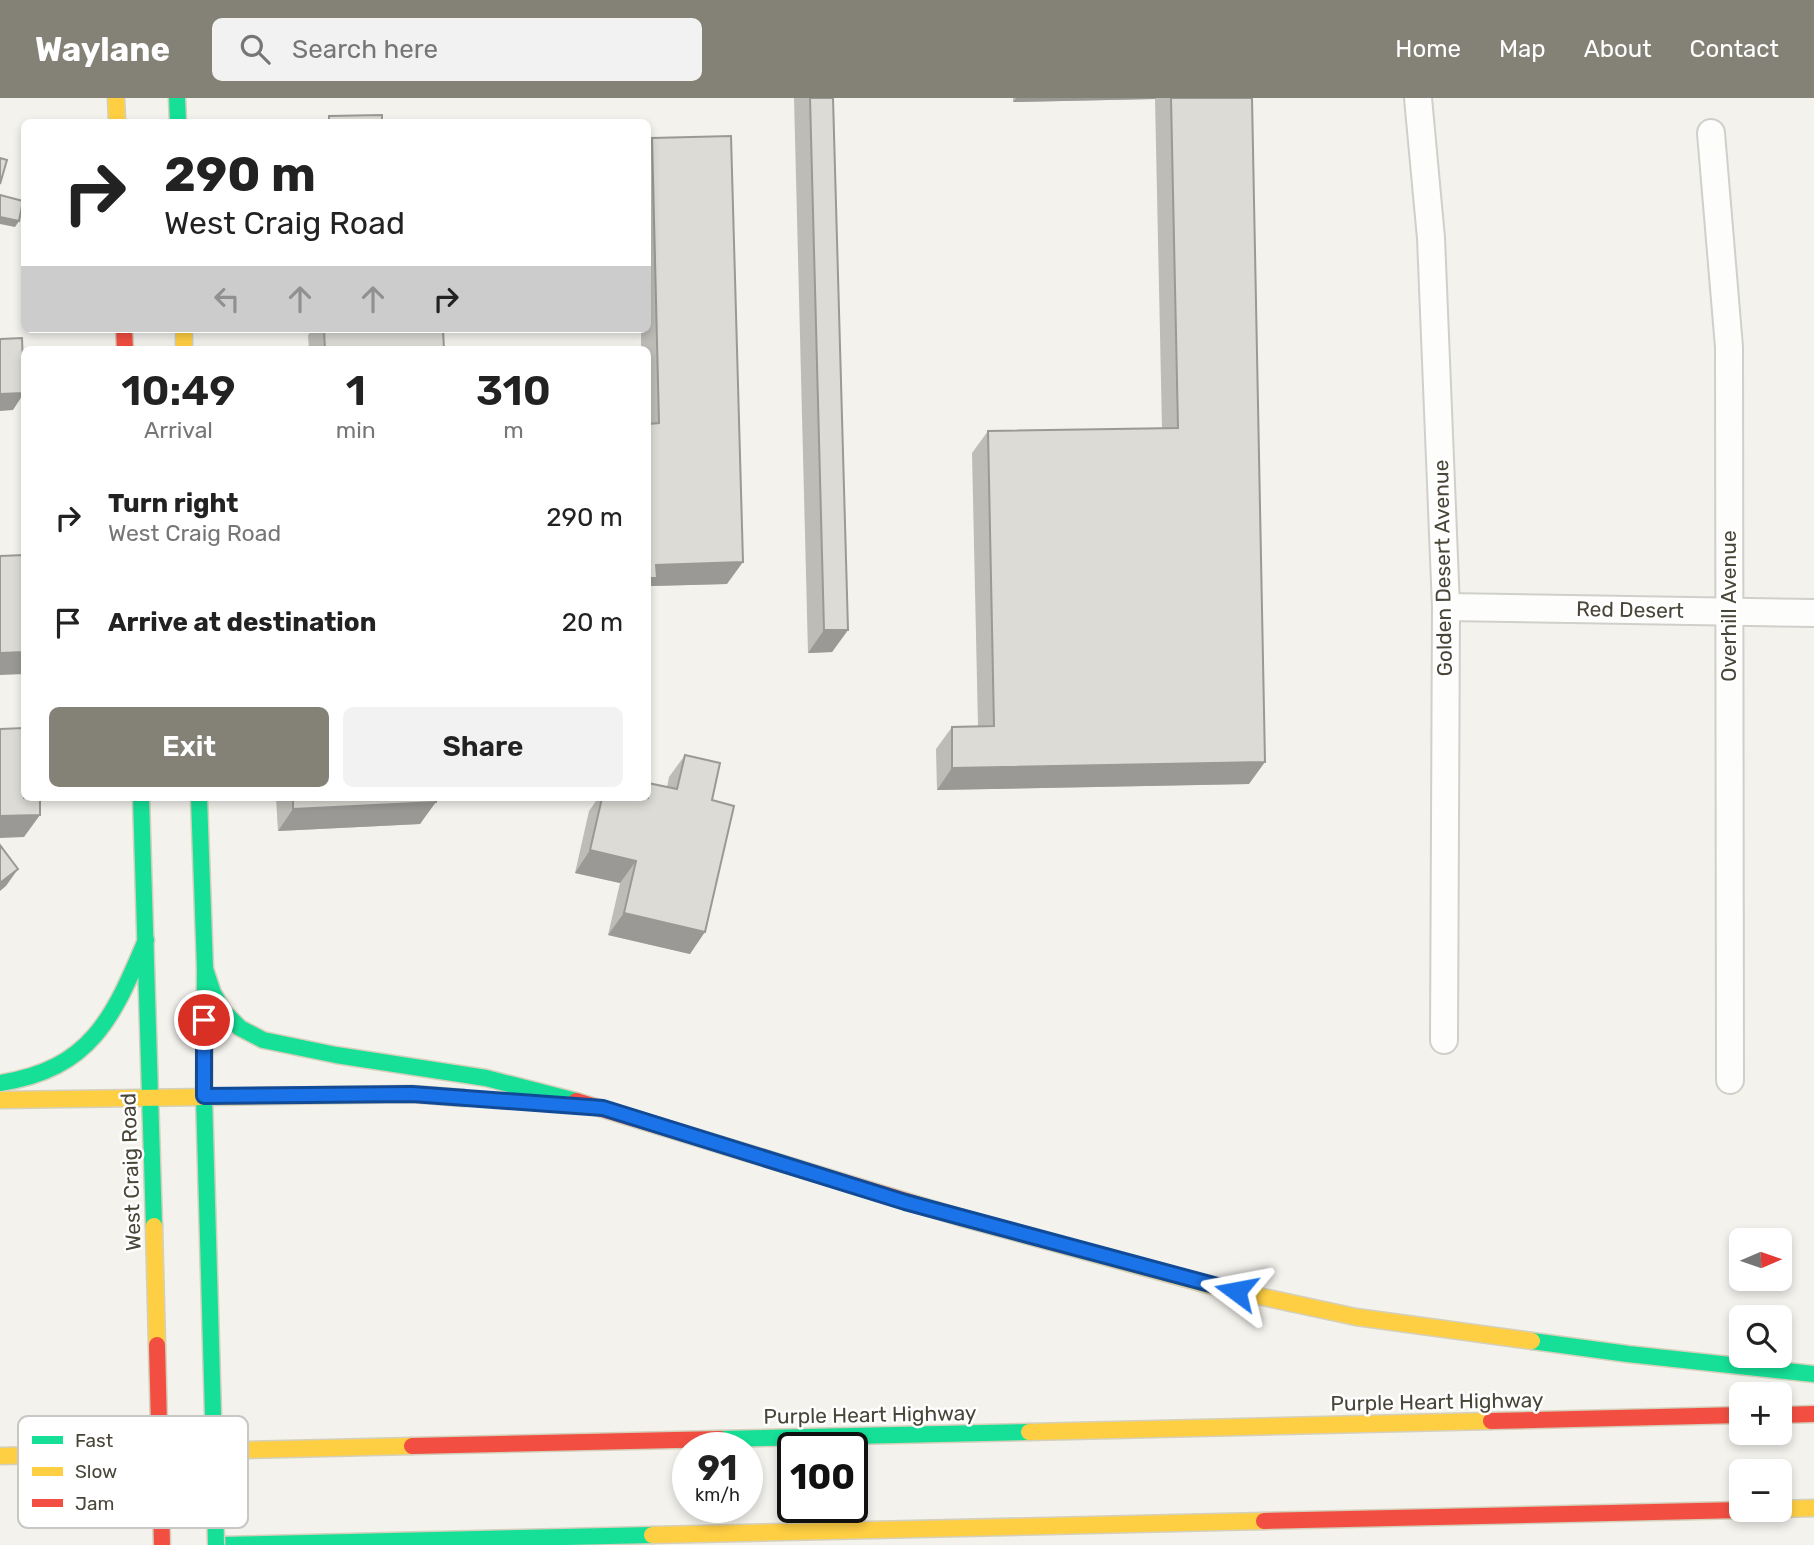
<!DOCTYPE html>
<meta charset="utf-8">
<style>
:root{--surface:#fff;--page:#f2f2f2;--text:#222;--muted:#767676;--accent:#848277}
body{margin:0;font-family:Rubik,sans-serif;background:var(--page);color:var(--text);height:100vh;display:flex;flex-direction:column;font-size:26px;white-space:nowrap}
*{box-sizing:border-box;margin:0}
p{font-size:23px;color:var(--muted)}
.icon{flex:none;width:38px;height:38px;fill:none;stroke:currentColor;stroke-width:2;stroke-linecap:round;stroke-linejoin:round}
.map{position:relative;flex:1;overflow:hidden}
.sheet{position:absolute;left:21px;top:248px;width:630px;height:455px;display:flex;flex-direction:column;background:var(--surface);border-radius:10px;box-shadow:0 4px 10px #0003}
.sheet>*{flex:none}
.guide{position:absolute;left:21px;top:21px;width:630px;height:214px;border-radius:10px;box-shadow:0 4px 10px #0003;background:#fff;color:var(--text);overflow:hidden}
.needle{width:46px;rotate:88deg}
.buttons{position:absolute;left:1729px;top:1130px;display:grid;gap:14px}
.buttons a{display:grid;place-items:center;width:63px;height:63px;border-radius:10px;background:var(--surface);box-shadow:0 4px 10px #0003;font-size:35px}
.speed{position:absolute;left:672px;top:1334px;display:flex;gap:14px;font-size:35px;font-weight:700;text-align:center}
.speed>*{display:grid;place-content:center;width:91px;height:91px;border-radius:50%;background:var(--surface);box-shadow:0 4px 10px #0003;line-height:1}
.speed small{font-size:18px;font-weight:400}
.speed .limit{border:4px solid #111;border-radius:10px;background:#fff;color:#111}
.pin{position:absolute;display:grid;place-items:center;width:60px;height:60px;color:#fff;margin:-30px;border:4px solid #fff;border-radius:50%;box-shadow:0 2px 7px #0007}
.me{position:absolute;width:77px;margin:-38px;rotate:283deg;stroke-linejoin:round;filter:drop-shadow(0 0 5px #0008)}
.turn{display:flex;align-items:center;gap:24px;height:147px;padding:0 28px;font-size:32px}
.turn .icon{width:91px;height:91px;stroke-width:2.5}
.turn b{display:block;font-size:49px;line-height:60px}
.lanes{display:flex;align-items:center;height:66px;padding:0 28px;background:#0003;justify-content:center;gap:35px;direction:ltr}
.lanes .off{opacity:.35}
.eta{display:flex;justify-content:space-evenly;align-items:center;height:119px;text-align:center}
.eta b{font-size:42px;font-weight:600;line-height:49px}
.action{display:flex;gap:14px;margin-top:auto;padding:14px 28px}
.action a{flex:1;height:80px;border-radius:10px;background:var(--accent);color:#fff;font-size:28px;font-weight:600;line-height:80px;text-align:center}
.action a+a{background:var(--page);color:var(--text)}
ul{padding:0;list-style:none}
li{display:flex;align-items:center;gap:21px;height:105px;padding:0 28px}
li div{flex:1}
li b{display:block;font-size:26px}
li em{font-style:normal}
header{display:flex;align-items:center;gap:42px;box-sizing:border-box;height:98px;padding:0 35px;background:var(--accent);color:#fff}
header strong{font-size:33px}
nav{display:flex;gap:38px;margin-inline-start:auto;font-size:24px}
.search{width:490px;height:63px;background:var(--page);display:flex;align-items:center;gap:18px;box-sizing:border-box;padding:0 24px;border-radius:10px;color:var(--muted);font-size:26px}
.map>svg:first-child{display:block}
</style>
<header>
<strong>Waylane</strong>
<div class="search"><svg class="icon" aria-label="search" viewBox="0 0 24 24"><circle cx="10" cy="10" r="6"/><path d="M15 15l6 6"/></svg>Search here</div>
<nav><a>Home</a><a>Map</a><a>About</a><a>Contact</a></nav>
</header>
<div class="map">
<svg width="1814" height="1447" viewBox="0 0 1814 1447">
<rect width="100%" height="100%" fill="#f3f2ed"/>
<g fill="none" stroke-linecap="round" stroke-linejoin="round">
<defs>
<g id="street">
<path d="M1418,0L1431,140L1446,509L1444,942"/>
<path d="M1711,35L1729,249L1730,982"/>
<path d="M1446,509L1814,515"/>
</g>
<g id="fast">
<path d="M177,0L178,24"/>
<path d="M141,700L154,1128"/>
<path d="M199,700L205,871L204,998L214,1352"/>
<path d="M205,871L213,895L224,914L240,930L263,942L336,957L486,980L576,1003"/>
<path d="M0,985C91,971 113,920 146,842"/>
<path d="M1532,1243L1628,1256L1814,1276"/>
<path d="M720,1341L1029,1334"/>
<path d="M222,1447L652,1437"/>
</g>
<g id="slow">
<path d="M116,0L117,24"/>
<path d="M184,231V252"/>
<path d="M0,1002L412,996L464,1000"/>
<path d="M962,1120L1212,1188L1356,1219L1532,1243"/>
<path d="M154,1128L157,1247"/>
<path d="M1029,1334L1491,1323"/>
<path d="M0,1358L412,1348"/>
<path d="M1780,1411L1814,1410"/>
<path d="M652,1437L1264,1423"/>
</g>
<g id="jam">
<path d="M124,231L125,252"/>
<path d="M576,1003L962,1120"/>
<path d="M1780,1317L1814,1316"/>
<path d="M1491,1323L1741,1317"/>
<path d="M412,1348L720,1341"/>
<path d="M1264,1423L1741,1412"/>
</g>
</defs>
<!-- street casing -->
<use href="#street" stroke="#d1cfca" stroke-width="30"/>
<!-- fast casing -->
<use href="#fast" stroke="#d5d0bb" stroke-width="19"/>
<!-- slow casing -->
<use href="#slow" stroke="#d5d0bb" stroke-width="19"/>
<!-- jam casing -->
<use href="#jam" stroke="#d5d0bb" stroke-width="19"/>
<!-- street -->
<use href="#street" stroke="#fdfdfc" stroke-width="26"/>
<!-- fast -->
<use href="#fast" stroke="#16e098" stroke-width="16"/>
<!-- slow -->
<use href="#slow" stroke="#ffcf43" stroke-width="16"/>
<!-- jam -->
<use href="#jam" stroke="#f24e42" stroke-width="16"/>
<defs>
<path id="fast-bridge" d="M214,1352L216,1447"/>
<path id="jam-bridge" d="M157,1247L162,1447"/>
</defs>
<!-- fast-bridge casing -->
<use href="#fast-bridge" stroke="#d5d0bb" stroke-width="19" stroke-linecap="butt"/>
<!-- jam-bridge casing -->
<use href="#jam-bridge" stroke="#d5d0bb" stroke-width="19" stroke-linecap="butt"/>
<!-- fast-bridge -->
<use href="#fast-bridge" stroke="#16e098" stroke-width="16"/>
<!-- jam-bridge -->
<use href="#jam-bridge" stroke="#f24e42" stroke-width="16"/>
</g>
<!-- wall -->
<g fill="#bdbcb7">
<path d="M794,0H833L848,532L832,554L808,555Z"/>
<path d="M1013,0H1252L1249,686L937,692L936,651L952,629L978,628L972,355L988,333L1162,330L1155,1L1013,4Z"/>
<path d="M652,40L727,486L651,488L648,493V252H641V231H648V45Z"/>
<path d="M313,231H443L444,252H309L308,237Z"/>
<path d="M685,657L712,702L690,856L608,837L620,785L575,775L589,713L598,700H648L667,689L669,679Z"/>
<path d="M276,700H436L420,726L278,733Z"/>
</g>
<!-- shaded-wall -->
<g fill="#9a9995">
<path d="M1016,0H1156L1155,1L1013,4Z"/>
<path d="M0,119L19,123L15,129L0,126Z"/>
<path d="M24,295L13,312L0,313V296Z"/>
<path d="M743,464L727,486L651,488L648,493V479L656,467Z"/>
<path d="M824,532H848L832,554L808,555Z"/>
<path d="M24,554V576L0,577V555Z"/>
<path d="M1265,664L1249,686L937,692L952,670Z"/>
<path d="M436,704L420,726L278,733L293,711Z"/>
<path d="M40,717L24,739L0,740V718Z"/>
<path d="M590,752L636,763L620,785L575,775Z"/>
<path d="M18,771L6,788L0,793V785Z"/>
<path d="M624,815L705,834L690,856L608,837Z"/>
</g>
<!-- building -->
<g fill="#dcdbd5" stroke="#9a9995" stroke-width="2">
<path d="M810,0H833L848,532H824Z"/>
<path d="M1171,0H1252L1265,664L952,670V629L994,628L988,333L1178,330Z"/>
<path d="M382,17V24H329V18Z"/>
<path d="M731,38L743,464L656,467L657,480H648V326L659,325L652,40Z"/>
<path d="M0,60L7,62L0,86Z"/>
<path d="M0,97L23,103L19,123L0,119Z"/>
<path d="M324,231H443L444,252H325Z"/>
<path d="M22,240L24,295L0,296V241Z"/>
<path d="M24,457V554L0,555V458Z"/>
<path d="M24,630V700H40V717L0,718V631Z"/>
<path d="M685,657L720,665L712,702L734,708L705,834L624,815L636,763L590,752L602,700H648V685L677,691Z"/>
<path d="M293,700H436V704L293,711Z"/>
<path d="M0,747L18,771L0,785Z"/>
</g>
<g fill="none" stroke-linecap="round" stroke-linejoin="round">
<defs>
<path id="route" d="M204,922V998L412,996L603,1010L905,1104L1236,1193"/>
</defs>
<!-- route casing -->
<use href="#route" stroke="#114b97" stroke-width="18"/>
<!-- route -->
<use href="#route" stroke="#1a73e8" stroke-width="12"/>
</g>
<g text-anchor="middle" stroke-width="5" stroke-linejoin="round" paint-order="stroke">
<!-- street labels -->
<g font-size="21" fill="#494538" stroke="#fff">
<text transform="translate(1443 470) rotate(-91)" y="7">Golden Desert Avenue</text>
<text transform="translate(1729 508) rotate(-90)" y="7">Overhill Avenue</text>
<text transform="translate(1630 512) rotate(1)" y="7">Red Desert</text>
<text transform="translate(131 1074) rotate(-92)" y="7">West Craig Road</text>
<text transform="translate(1437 1304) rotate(-1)" y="7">Purple Heart Highway</text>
<text transform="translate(870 1317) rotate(-1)" y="7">Purple Heart Highway</text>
</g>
</g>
<!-- legend -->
<rect x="18" y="1318" width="230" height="112" rx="10" fill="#fff" stroke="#c8c7c3" stroke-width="2"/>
<rect x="32" y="1338" width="31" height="8" fill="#16e098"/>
<rect x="32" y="1369" width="31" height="9" fill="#ffcf43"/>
<rect x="32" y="1401" width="31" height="8" fill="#f24e42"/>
<g font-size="19" fill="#494538">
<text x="75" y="1349">Fast</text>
<text x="75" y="1380">Slow</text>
<text x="75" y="1412">Jam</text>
</g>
</svg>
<div class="buttons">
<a><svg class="needle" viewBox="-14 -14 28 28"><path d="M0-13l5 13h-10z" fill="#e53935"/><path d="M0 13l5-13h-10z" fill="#767676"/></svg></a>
<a><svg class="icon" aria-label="search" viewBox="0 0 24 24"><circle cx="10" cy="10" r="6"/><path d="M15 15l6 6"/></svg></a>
<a>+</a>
<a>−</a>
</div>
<div class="speed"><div>91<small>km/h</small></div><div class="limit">100</div></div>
<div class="pin" style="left:204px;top:922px;background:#d93025"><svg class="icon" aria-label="arrive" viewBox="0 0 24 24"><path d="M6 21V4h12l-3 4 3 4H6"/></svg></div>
<svg class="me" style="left:1236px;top:1193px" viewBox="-20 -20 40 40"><path d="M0-17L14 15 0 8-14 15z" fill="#1a73e8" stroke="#fff" stroke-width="4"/></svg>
<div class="guide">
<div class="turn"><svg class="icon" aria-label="right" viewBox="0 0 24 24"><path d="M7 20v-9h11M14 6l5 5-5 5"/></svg><div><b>290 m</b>West Craig Road</div></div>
<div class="lanes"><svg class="icon off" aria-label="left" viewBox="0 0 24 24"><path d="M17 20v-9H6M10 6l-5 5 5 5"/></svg><svg class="icon off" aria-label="ahead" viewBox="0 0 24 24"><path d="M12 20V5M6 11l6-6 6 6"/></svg><svg class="icon off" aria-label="ahead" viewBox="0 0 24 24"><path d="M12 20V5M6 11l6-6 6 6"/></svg><svg class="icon" aria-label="right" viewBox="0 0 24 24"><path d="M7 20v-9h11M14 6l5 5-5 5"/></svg></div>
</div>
<section class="sheet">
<div class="eta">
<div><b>10:49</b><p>Arrival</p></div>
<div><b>1</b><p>min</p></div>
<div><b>310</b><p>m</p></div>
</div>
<ul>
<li><svg class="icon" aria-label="right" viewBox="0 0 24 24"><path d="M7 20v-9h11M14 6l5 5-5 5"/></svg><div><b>Turn right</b><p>West Craig Road</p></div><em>290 m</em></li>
<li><svg class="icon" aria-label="arrive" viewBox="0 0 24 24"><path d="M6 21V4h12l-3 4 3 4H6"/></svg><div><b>Arrive at destination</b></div><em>20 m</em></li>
</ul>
<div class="action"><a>Exit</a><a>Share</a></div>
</section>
</div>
